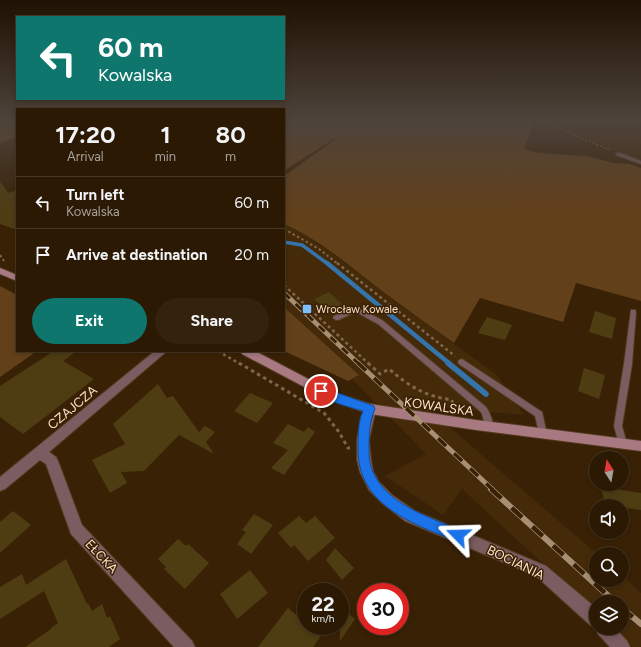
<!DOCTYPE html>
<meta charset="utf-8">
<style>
:root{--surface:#2b1904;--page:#33220e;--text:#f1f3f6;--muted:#a6a09a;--line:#473826;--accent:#0f766e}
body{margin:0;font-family:Figtree,sans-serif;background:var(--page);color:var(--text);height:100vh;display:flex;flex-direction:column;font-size:15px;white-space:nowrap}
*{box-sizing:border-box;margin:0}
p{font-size:13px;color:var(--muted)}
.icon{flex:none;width:22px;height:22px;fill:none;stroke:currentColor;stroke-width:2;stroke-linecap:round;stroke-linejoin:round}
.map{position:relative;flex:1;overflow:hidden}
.panel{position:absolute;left:16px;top:108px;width:269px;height:244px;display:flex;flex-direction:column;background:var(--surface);border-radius:0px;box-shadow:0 2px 6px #0003,0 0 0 1px var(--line)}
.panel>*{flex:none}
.banner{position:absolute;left:16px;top:16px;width:269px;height:84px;border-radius:0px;box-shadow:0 2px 6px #0003,0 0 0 1px var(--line);background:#0f766e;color:#fff;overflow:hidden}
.needle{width:26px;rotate:349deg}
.controls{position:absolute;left:589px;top:451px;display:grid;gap:8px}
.controls a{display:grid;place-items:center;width:40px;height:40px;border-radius:50%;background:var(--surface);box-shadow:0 2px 6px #0003,0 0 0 1px var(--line);font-size:20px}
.speed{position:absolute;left:297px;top:583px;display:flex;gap:8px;font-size:20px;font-weight:700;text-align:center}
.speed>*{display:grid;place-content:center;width:52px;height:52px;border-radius:50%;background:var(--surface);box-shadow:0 2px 6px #0003,0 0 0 1px var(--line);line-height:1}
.speed small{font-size:10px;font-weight:400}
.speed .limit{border:6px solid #d22;background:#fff;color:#111}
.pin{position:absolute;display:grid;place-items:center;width:34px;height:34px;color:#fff;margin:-17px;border:2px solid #fff;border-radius:50%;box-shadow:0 1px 4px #0007}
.me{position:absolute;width:44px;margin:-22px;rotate:292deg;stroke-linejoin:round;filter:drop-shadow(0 0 3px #0008)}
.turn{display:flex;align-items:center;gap:14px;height:84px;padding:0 16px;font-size:18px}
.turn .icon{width:52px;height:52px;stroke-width:2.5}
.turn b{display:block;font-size:28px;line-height:34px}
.eta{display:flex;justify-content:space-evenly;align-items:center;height:68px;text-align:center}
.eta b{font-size:24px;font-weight:700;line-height:28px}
.action{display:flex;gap:8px;margin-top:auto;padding:8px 16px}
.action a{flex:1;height:46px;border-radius:24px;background:var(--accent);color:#fff;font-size:16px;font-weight:700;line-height:46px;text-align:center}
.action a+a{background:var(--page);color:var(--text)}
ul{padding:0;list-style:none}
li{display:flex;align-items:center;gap:12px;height:52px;padding:0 16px;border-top:1px solid var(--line)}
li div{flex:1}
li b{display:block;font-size:15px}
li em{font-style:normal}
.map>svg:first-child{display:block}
</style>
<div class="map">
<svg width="641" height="647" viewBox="0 0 641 647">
<rect width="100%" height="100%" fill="#392105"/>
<!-- built -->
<g fill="#442a08">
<path d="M544,121L611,123L610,121H641V161L588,140Z"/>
<path d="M284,224L296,229L336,256L396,302L497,375L524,415L425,406L597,554H596V580H622V576L641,593V647H633L613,628H622V602H596V613L462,489L443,515L385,476L426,454L352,379L359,375L284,307Z"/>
</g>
<!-- green -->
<g fill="#62401a">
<path d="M0,121H17V137L0,143Z"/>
<path d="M284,121H531L534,122L524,149L538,153L587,156L614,163L630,164L641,168V301L576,283L563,322L480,298L454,343C430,326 406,309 382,291C351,267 320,240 284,224V176L336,139H333L284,171Z"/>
<path d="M0,286L17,295V351H37L0,377Z"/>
<path d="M284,307L359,375L348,381L284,351Z"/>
</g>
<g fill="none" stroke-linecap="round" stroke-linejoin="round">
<!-- stream-far2 -->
<path stroke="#3574aa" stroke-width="3.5" d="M284,242L302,245L328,264"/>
<!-- stream-far1 -->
<path stroke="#3574aa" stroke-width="4.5" d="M327,263L450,364"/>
<!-- stream -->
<path stroke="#3574aa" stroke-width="5.5" d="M448,363L486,394"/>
</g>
<!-- building -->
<g fill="#4e3d12">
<path d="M0,181L8,193L17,190V230L0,224Z"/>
<path d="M329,292L342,304L327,310L314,299Z"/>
<path d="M595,311L616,318L612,339L589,332Z"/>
<path d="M487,317L512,325L505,340L478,333Z"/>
<path d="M54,351H77L63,361L94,379L23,434L0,417V386Z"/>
<path d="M584,368L605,375L599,399L578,391Z"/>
<path d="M158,384L167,398L173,396L199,432L205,426L215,432L206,442L214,454L179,435L144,471L121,472L127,483L110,493L92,460L125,444L113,424Z"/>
<path d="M250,393L273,403L257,423L234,411Z"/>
<path d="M288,424L304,432L308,427L315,432L284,475L271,468L288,450L273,443Z"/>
<path d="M601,487L641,493V510L605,505Z"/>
<path d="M13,511L31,525L0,553V522Z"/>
<path d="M254,514L273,525L251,554L237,544L246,532L242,530Z"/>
<path d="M299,516L306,523L315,516L335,538L308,561L294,545L291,548L278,533Z"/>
<path d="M178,539L186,546L188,544L209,563L185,589L164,569L166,567L158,559Z"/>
<path d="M335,548L354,568L342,580L326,560Z"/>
<path d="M66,559L87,604L88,603L92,611L102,604L107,618L110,616L120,639L109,647H25L51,629V628L58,623L44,591L0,619V587L22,574L26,585Z"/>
<path d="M250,570L268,593L237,619L220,594Z"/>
<path d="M340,607L355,619L340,641Z"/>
<path d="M288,608L306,623V626H310L321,636L313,647H258Z"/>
</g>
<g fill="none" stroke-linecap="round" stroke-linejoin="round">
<defs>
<g id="lane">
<path d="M616,153H620L641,161V164L616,155Z"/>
<path d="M356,307L382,320L486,407C490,413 494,422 492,429L489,430L486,429L482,414L480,411L378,324L356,312L338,320H336L333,318L334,316Z"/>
<path d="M631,310H635L636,312L632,364L622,426L627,444L626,447L623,448L620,447L619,444L614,426L624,364Z"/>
<path d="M462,359L542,412L547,434L546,437L543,438L540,437L535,416L459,364L458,362L459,360Z"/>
</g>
<g id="street">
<path d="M155,351H167L49,452L56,457L58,461L82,525L192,641L195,647H174L71,534L46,464L40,460L5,489L0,491V477Z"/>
<path d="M370,404L374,406L376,409L369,440L371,460L373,471L379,482L392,495L415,511L546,566L596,608V628H615L627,641L630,647H610L598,634L596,628V627L590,625L536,576L405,521L382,503L369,490L360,472L357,460V440L361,417L366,406Z"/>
</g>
<g id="secondary">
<path d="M0,268L17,275V281L0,274Z"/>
<path d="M241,351H255L335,393L370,404L476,420L641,441V451L476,430L370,414L327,399L242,354Z"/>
</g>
</defs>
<!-- lane casing -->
<use href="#lane" stroke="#543c20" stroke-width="2"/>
<!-- street casing -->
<use href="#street" stroke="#543c20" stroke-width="2"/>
<!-- secondary casing -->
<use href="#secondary" stroke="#543c20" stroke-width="2"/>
<!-- path-far3 -->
<path stroke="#7f664b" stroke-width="1.5" stroke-dasharray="2 2" stroke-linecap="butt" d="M541,121L610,150"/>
<!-- path-far2 -->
<g stroke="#7f664b" stroke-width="2" stroke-dasharray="2.5 2.5" stroke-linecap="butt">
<path d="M284,229L319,249L338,264"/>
<path d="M0,255L4,261"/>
</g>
<!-- path-far1 -->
<g stroke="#7f664b" stroke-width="2.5" stroke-dasharray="3 3" stroke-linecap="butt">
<path d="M337,263L455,356"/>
<path d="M284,285L369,364"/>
<path d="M218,351L240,364"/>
</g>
<!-- path -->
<g stroke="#7f664b" stroke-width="3" stroke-dasharray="3.5 3.5" stroke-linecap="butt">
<path d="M239,363L324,413L339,432L348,448H350"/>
<path d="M368,363L380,374L389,369C410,387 425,396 452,400L454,410"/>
</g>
<!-- lane -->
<use href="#lane" fill="#7b5c61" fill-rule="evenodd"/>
<!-- street -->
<use href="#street" fill="#7b5c61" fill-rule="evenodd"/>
<!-- secondary -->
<use href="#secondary" fill="#a97982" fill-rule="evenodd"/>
<defs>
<path id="rail-far2" d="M284,293L359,364"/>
<path id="rail-far1" d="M358,363L493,490"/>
<g id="rail">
<path d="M491,489L615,602"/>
<path d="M622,608L641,624"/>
</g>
</defs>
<!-- rail-far2 casing -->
<use href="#rail-far2" stroke="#a88f74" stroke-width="4.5"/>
<!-- rail-far1 casing -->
<use href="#rail-far1" stroke="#a88f74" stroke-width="5"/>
<!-- rail casing -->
<use href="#rail" stroke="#a88f74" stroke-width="6"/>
<!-- rail-far2 -->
<use href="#rail-far2" stroke="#392105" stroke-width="3" stroke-dasharray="8" stroke-linecap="butt"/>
<!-- rail-far1 -->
<use href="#rail-far1" stroke="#392105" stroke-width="3.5" stroke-dasharray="11" stroke-linecap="butt"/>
<!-- rail -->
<use href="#rail" stroke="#392105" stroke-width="4.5" stroke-dasharray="14" stroke-linecap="butt"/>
</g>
<!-- sky -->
<linearGradient id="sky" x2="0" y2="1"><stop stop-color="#1f1203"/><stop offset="0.57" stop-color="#4e433b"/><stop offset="1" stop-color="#4e433b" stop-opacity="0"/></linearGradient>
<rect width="641" height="212" fill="url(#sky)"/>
<!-- route -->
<path fill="#1a73e8" stroke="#114b97" d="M321,387L374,406L375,409C370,420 369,433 369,445C369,455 369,463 373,472C388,506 432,518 463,531L465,535L463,540L458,542C414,524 357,506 358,448C358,436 358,422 363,411C353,408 321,400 315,391L317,388Z"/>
<!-- markers -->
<rect fill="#7cbef9" stroke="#392105" stroke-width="1.5" x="302" y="304" width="10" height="10" rx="2"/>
<g text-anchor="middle" stroke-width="3" stroke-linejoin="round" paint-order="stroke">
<!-- poi labels -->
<g font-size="11" fill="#fce1c7" stroke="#392105" text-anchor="start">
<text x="316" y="313">Wrocław Kowale</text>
</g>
<!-- near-street labels -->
<g font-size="13" fill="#fce1c7" stroke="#392105">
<text transform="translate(439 406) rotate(8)" y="5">KOWALSKA</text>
<text transform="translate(72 407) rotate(-40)" y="5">CZAJCZA</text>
<text transform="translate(102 556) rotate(47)" y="5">EŁCKA</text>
<text transform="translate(516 562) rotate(26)" y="5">BOCIANIA</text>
</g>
</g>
</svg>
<div class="controls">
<a><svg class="needle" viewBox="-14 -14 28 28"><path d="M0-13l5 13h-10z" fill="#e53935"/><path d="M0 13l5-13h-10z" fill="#a6a09a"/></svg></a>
<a><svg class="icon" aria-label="sound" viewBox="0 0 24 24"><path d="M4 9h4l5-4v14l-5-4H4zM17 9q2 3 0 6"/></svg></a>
<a><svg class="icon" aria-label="search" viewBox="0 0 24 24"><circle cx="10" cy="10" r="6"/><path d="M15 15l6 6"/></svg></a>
<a><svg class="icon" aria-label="layers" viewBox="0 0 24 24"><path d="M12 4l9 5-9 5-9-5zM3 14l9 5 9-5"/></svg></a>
</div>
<div class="speed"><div>22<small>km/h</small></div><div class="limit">30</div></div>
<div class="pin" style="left:321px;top:391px;background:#d93025"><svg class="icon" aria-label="arrive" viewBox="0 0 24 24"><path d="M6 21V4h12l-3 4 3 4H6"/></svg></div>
<svg class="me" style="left:458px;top:535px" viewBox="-20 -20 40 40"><path d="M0-17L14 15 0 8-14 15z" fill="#1a73e8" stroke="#fff" stroke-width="4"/></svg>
<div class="banner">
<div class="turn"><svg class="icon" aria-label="left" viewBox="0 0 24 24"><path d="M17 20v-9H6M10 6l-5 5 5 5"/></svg><div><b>60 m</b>Kowalska</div></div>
</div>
<section class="panel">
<div class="eta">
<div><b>17:20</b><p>Arrival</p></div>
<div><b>1</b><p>min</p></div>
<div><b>80</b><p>m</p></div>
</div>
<ul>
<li><svg class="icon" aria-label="left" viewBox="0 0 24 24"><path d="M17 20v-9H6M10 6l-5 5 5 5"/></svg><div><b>Turn left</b><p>Kowalska</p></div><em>60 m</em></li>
<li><svg class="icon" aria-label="arrive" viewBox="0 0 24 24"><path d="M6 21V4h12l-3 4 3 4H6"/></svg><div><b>Arrive at destination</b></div><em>20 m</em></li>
</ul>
<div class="action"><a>Exit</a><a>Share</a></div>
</section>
</div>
